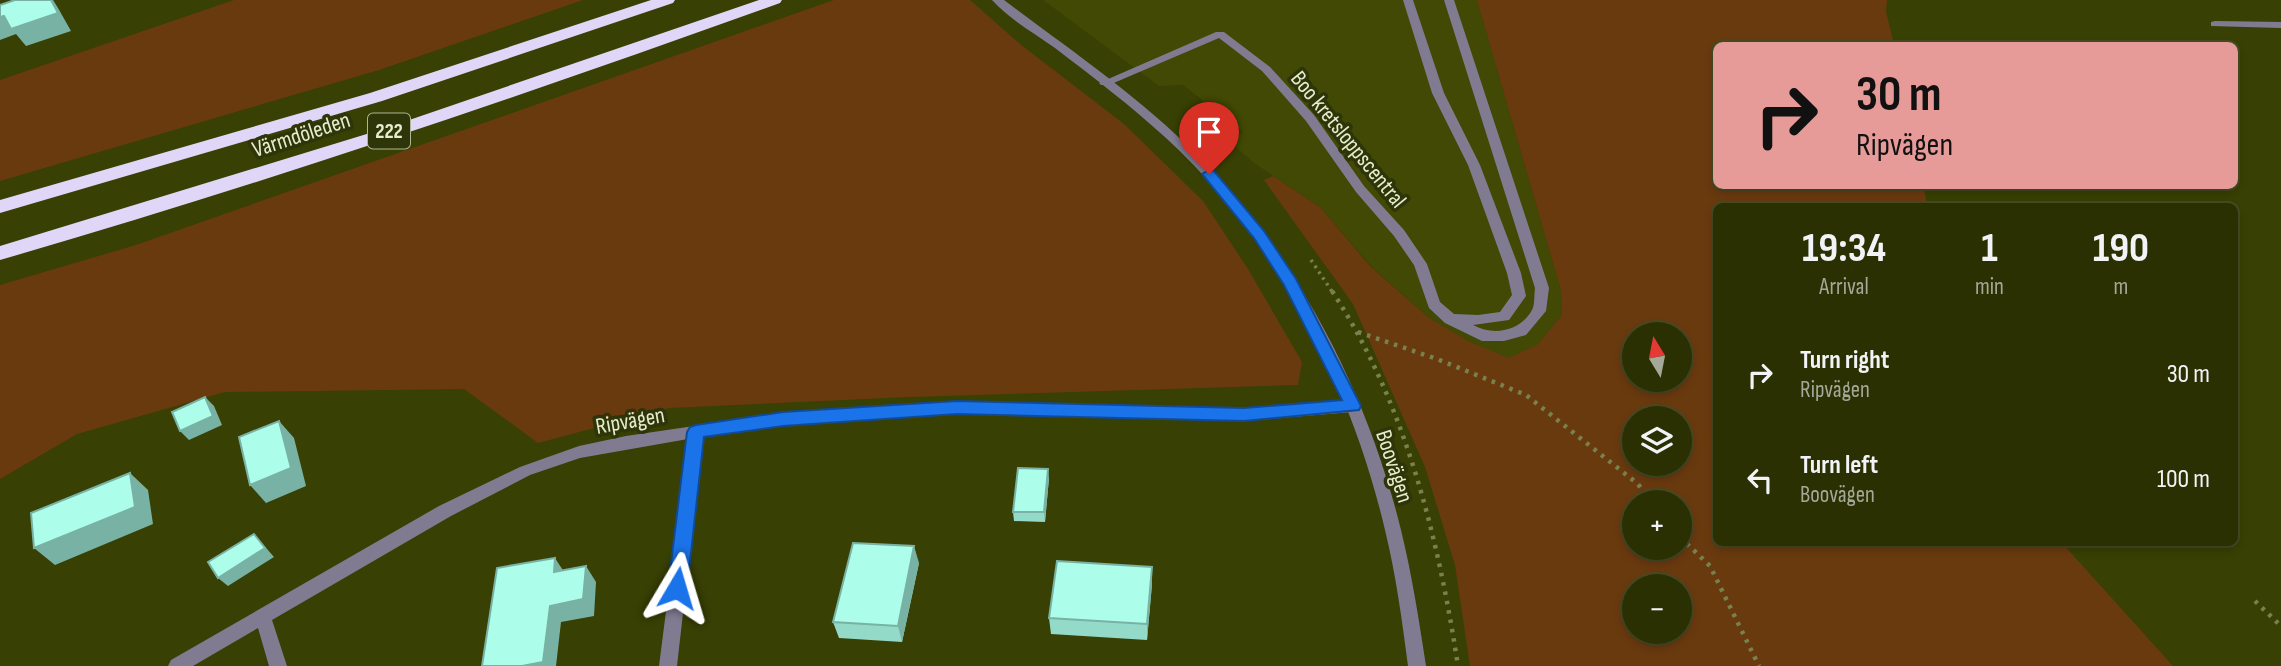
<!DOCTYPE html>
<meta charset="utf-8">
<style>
:root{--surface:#2a3002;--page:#32380c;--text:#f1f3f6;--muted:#a5a999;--line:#464b24}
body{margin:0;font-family:"Sofia Sans Condensed",sans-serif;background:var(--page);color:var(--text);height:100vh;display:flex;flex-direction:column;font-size:26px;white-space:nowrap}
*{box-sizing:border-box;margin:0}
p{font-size:23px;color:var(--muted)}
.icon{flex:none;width:38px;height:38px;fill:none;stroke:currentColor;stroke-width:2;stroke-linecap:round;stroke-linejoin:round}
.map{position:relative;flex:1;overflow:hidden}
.drawer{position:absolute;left:1713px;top:203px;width:525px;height:343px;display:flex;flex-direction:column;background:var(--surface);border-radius:10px;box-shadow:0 4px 10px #0003,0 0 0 2px var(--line)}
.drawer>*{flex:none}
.banner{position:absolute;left:1713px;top:42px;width:525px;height:147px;border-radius:10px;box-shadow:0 4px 10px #0003,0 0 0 2px var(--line);background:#e69b98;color:#111;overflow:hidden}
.needle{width:46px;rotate:350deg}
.buttons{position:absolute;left:1622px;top:322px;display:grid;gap:14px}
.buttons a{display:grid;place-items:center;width:70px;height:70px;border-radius:50%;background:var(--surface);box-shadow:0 4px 10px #0003,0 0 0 2px var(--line);font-size:35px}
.pin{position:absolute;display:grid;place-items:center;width:60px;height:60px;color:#fff;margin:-72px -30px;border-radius:50% 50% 50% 0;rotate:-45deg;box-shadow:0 0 7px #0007}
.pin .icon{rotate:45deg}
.me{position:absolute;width:77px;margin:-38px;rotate:7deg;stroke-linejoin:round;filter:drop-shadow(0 0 5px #0008)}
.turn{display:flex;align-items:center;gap:24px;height:147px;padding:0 28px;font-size:32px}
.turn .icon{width:91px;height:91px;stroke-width:2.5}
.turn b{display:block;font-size:49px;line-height:60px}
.eta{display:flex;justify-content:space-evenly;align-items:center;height:119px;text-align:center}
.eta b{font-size:42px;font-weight:700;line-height:49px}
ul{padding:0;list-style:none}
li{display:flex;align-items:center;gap:21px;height:105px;padding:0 28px}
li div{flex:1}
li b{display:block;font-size:26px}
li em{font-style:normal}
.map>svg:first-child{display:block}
</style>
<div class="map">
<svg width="2281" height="666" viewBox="0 0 2281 666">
<rect width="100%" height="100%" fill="#384003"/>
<!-- built -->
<path fill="#414904" d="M1043,0H1477L1561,291L1562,315L1538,344L1509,358L1468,341L1428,317L1372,267L1320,207L1254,163L1227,139L1243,132L1183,85L1159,86Z"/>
<!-- green -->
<g fill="#6a3a0f" fill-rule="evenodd">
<path d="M234,0H583L379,70L0,181V80Z"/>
<path d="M834,0H970L1020,44L1124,124L1203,201L1248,269L1302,362L1298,385L909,397L669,408L538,443L464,389L225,392L77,434L0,479V285L136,245Z"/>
<path d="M1477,0H1887L1886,11L1894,45L1717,46V186H1924L1927,206H1717V542L2062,543L2173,666H1470L1455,565L1425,467L1353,304L1264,180L1273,176L1320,207L1371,267L1428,317L1468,341L1509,358L1538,344L1562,315L1561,291ZM1634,334H1680V380H1634ZM1634,418H1680V464H1634ZM1634,502H1680V548H1634ZM1634,586H1680V632H1634Z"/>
</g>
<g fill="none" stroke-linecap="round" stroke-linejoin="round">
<!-- path-far1 -->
<path stroke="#79814f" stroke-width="3.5" stroke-dasharray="2.5 4.5" stroke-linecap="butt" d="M1311,260L1333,293"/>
<!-- path -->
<g stroke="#79814f" stroke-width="4.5" stroke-dasharray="3.5 6" stroke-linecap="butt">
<path d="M1332,291C1405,402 1438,536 1458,666"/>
<path d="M1358,332L1437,359L1526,395L1638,484L1651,502"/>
<path d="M1680,537L1710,566L1759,666"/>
<path d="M2255,601L2281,626"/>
</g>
<!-- service -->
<path fill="#817b92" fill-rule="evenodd" d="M1403,0H1413L1444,93L1480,165L1521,273L1526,296L1509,320L1473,325C1493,336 1520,332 1532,310C1535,305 1534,295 1535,288L1444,0H1454L1549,288L1546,311L1526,335L1504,341H1482L1445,323L1429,308L1414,265L1394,236L1356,192L1306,121L1262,71L1219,38L1109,85H1101L1099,83L1216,32H1224L1270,67L1314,115L1364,186L1404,230L1427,264L1440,302L1454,314L1478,315L1500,312L1512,295L1507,273L1468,165L1432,93Z"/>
<!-- minor -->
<g fill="#817b92" fill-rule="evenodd">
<path d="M2215,21L2281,22V28L2211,26V22Z"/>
<path d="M1353,400L1358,402L1360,406L1358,410L1353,412L1244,421L957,414L783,425L703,437L677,666H659L688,439L580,458L530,475L451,516L272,620L287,666H269L258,628L193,666H168L171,660L439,506L520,467L579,446L626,436L783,413L957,402L1244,409Z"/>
</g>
<!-- tertiary -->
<path fill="#817b92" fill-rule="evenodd" d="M992,0H1004C1070,50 1140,97 1198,156C1298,258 1367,392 1401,530C1412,575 1419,620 1426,666H1408C1402,620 1396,575 1385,530C1351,385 1277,240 1166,138C1131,106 1093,77 1055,48C1034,33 1009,19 992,0Z"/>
<!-- motorway -->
<g fill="#dfd6f8" fill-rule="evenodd">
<path d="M651,0H675L673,3L382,101L0,213V200L370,93Z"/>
<path d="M759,0H782L780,3C522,96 263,184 0,260V246L383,129Z"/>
</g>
</g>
<!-- wall -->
<g fill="#94dac9">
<path d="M1049,478L1045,522L1014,521L1013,512Z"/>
<path d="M919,563L902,642L839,638L833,622Z"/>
<path d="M1152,567V584L1147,640L1051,634L1049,618Z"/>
</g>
<!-- shaded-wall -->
<g fill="#78b2a4">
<path d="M51,0H53L58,8L71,31L26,46L16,34L0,40V17Z"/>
<path d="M205,397L214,406L222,425L189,440L180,431Z"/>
<path d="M279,421L294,438L306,486L266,503L250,485Z"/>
<path d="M1048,469L1049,478L1045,522L1044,512Z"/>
<path d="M130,473L148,490L153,524L55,565L34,548Z"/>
<path d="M254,534L274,557L228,586L218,578Z"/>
<path d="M914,546L919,563L902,642L898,626Z"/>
<path d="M555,558L566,575L554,572Z"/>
<path d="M586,566L596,582L594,616L561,622L556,666H522L550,606Z"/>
<path d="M1152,567V584L1147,640V624Z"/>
</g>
<!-- building -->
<g fill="#acfeea" stroke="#78b2a4" stroke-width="2">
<path d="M15,0H51L58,13L11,29L4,16L0,17V5Z"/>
<path d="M205,397L213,416L180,431L172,412Z"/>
<path d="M279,421L291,468L250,485L239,437Z"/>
<path d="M1018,468L1048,469L1044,512H1013Z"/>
<path d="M130,473L135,507L34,548L31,513Z"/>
<path d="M254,534L265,548L218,578L208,562Z"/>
<path d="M853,543L914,546L898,626L833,622Z"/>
<path d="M555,558L554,572L586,566L583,599L550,606L543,662L522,666H482L497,568Z"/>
<path d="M1057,561L1152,567L1147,624L1049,618Z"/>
</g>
<!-- route -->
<path fill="#1a73e8" stroke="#114b97" stroke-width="2" d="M1209,170L1214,171L1264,231L1296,279L1361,406L1359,410L1244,421L957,414L783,426L704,437L687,588L684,594L677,596L671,594L668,588L687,432L690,427L696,425L783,412L957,401L1244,408L1342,400L1284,285L1254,238L1202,174Z"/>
<g text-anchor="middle" stroke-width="7" stroke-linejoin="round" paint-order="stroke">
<!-- shield labels -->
<rect fill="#2e3509" stroke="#afb694" stroke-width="2" x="368" y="113.5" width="42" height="35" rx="5"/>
<g font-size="21" font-weight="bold" fill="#e6edcf">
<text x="389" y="138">222</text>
</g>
<!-- street labels -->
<g font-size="23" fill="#e6edcf" stroke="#2e3509">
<text transform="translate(301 134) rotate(-18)" y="8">Värmdöleden</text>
<text transform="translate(1349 139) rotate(51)" y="8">Boo kretsloppscentral</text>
<text transform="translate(630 420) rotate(-10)" y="8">Ripvägen</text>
<text transform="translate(1395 466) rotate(72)" y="8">Boovägen</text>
</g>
</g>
</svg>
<div class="buttons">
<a><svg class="needle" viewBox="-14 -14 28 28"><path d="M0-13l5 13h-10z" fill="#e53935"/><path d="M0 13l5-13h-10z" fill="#a5a999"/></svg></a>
<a><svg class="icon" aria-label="layers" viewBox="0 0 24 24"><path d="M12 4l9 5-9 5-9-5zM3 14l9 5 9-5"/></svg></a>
<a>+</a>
<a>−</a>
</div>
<div class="pin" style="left:1209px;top:174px;background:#d93025"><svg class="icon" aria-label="arrive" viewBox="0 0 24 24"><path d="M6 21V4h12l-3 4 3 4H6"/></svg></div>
<svg class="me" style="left:677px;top:588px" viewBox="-20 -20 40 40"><path d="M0-17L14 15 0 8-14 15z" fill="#1a73e8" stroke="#fff" stroke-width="4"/></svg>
<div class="banner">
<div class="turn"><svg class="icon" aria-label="right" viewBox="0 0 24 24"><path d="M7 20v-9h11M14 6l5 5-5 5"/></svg><div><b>30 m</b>Ripvägen</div></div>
</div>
<section class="drawer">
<div class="eta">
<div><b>19:34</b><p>Arrival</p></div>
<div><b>1</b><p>min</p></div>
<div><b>190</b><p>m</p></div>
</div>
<ul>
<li><svg class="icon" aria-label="right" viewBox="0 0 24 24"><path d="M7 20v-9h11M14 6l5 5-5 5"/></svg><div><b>Turn right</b><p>Ripvägen</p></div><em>30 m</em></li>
<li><svg class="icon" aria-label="left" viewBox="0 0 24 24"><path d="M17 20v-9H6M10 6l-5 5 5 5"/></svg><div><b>Turn left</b><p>Boovägen</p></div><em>100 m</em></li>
</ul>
</section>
</div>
